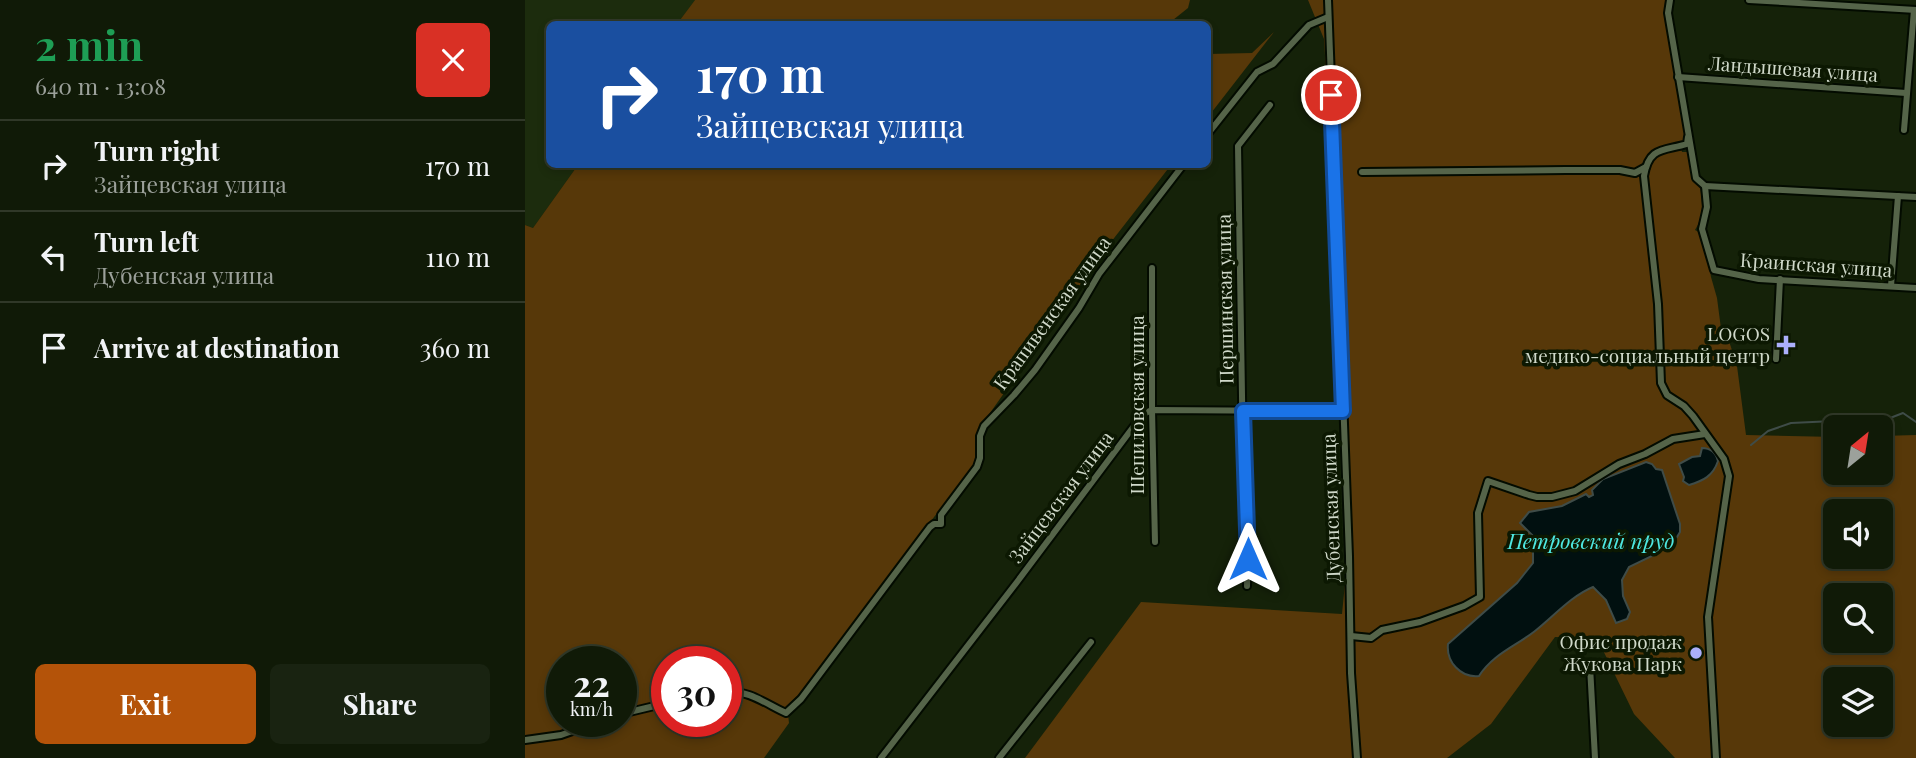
<!DOCTYPE html>
<meta charset="utf-8">
<style>
:root{--surface:#101a07;--page:#192311;--text:#f1f3f6;--muted:#9ca19b;--line:#303828;--accent:#b45309}
body{margin:0;font-family:"Playfair Display",serif;background:var(--page);color:var(--text);height:100vh;display:flex;flex-direction:column;font-size:26px;white-space:nowrap}
*{box-sizing:border-box;margin:0}
p{font-size:23px;color:var(--muted)}
.icon{flex:none;width:38px;height:38px;fill:none;stroke:currentColor;stroke-width:2;stroke-linecap:round;stroke-linejoin:round}
.map{position:relative;flex:1;overflow:hidden}
.details{display:flex;flex-direction:column;background:var(--surface);width:525px}
.details>*{flex:none}
.top-card{position:absolute;left:21px;top:21px;width:665px;height:147px;border-radius:10px;box-shadow:0 4px 10px #0003,0 0 0 2px var(--line);background:#1a4fa0;color:#fff;overflow:hidden}
.needle{width:46px;rotate:30deg}
.tools{position:absolute;left:1298px;top:415px;display:grid;gap:14px}
.tools a{display:grid;place-items:center;width:70px;height:70px;border-radius:10px;background:var(--surface);box-shadow:0 4px 10px #0003,0 0 0 2px var(--line);font-size:35px}
.speed{position:absolute;left:21px;top:646px;display:flex;gap:14px;font-size:35px;font-weight:700;text-align:center}
.speed>*{display:grid;place-content:center;width:91px;height:91px;border-radius:50%;background:var(--surface);box-shadow:0 4px 10px #0003,0 0 0 2px var(--line);line-height:1}
.speed small{font-size:18px;font-weight:400}
.speed .limit{border:10px solid #d22;background:#fff;color:#111}
.pin{position:absolute;display:grid;place-items:center;width:60px;height:60px;color:#fff;margin:-30px;border:4px solid #fff;border-radius:50%;box-shadow:0 2px 7px #0007}
.me{position:absolute;width:77px;margin:-38px;rotate:0deg;stroke-linejoin:round;filter:drop-shadow(0 0 5px #0008)}
.turn{display:flex;align-items:center;gap:24px;height:147px;padding:0 35px;font-size:32px}
.turn .icon{width:91px;height:91px;stroke-width:2.5}
.turn b{display:block;font-size:49px;line-height:60px}
.round{display:grid;place-items:center;flex:none;width:74px;height:74px;border-radius:10px;background:var(--page)}
.overview{display:flex;align-items:center;justify-content:space-between;height:119px;padding:0 35px}
h1{font-size:42px;font-weight:700;line-height:52px;color:#1e9e55}
.primary-button{display:flex;gap:14px;margin-top:auto;padding:14px 35px}
.primary-button a{flex:1;height:80px;border-radius:10px;background:var(--accent);color:#fff;font-size:28px;font-weight:700;line-height:80px;text-align:center}
.primary-button a+a{background:var(--page);color:var(--text)}
ul{padding:0;list-style:none}
li{display:flex;align-items:center;gap:21px;height:91px;padding:0 35px;border-top:2px solid var(--line)}
li div{flex:1}
li b{display:block;font-size:26px}
li em{font-style:normal}
main{display:flex;flex:1;min-height:0}
.map>svg:first-child{display:block}
</style>
<main>
<section class="details">
<div class="overview"><div><h1>2 min</h1><p>640 m · 13:08</p></div><a class="round" style="background:#d93025;color:#fff"><svg class="icon" aria-label="close" viewBox="0 0 24 24"><path d="M6 6l12 12M18 6L6 18"/></svg></a></div>
<ul>
<li><svg class="icon" aria-label="right" viewBox="0 0 24 24"><path d="M7 20v-9h11M14 6l5 5-5 5"/></svg><div><b>Turn right</b><p>Зайцевская улица</p></div><em>170 m</em></li>
<li><svg class="icon" aria-label="left" viewBox="0 0 24 24"><path d="M17 20v-9H6M10 6l-5 5 5 5"/></svg><div><b>Turn left</b><p>Дубенская улица</p></div><em>110 m</em></li>
<li><svg class="icon" aria-label="arrive" viewBox="0 0 24 24"><path d="M6 21V4h12l-3 4 3 4H6"/></svg><div><b>Arrive at destination</b></div><em>360 m</em></li>
</ul>
<div class="primary-button"><a>Exit</a><a>Share</a></div>
</section>
<div class="map">
<svg width="1391" height="758" viewBox="0 0 1391 758">
<rect width="100%" height="100%" fill="#152209"/>
<!-- built -->
<path fill="#1c2c0d" d="M0,0H170L152,24H24V164L53,165L8,228L0,225Z"/>
<!-- green -->
<g fill="#573809" fill-rule="evenodd">
<path d="M170,0H665L663,8L643,24H152Z"/>
<path d="M783,0H1140V9L1147,59L1162,136L1155,144L1157,152H1165C1172,177 1185,206 1170,230L1179,235L1186,277L1192,298L1198,344L1204,341L1212,366L1221,435L1311,437V472H1356V436L1391,435V758H1150L1109,714L1072,638L1030,637L966,724L922,758H500L616,602L817,614L822,563L814,386L809,206L799,39ZM1311,511H1356V556H1311ZM1311,595H1356V640H1311ZM1311,679H1356V724H1311Z"/>
<path d="M749,32L683,117V54L727,53Z"/>
<path d="M53,165H646L579,251L453,430V459L450,465L387,545L274,694L262,706L264,723L239,758H0V225L8,228ZM37,662H96V721H37ZM142,662H201V721H142Z"/>
</g>
<!-- water -->
<g fill="#011010" stroke="#3f4c48" stroke-width="2">
<path d="M1177,448C1185,448 1191,453 1193,461C1188,476 1178,481 1164,485L1158,481L1159,477L1154,464L1167,457L1175,456Z"/>
<path d="M1121,462L1127,464L1131,469L1137,470L1155,524V532L1152,537L1127,556L1104,567L1097,580L1098,596L1105,612L1102,619L1091,623L1081,600L1068,587C1046,596 1028,617 1010,631C991,646 968,654 954,676C936,678 921,662 923,644L992,583L1008,563V536L995,523L1004,512L1037,506L1061,494L1064,497L1068,495L1067,490L1078,479Z"/>
</g>
<g fill="none" stroke-linecap="round" stroke-linejoin="round">
<!-- stream -->
<path stroke="#3f4c48" stroke-width="2" d="M1226,445L1243,431L1266,423L1309,421L1342,427L1378,413L1391,422"/>
<defs>
<g id="street">
<path d="M803,0L824,556L826,673L832,758"/>
<path d="M1145,0L1143,13L1171,178L1180,186L1182,207L1177,229L1189,270L1234,279L1391,288"/>
<path d="M1224,0L1391,10"/>
<path d="M1153,77L1381,93"/>
<path d="M1379,130L1389,10"/>
<path d="M682,135L732,72L748,64L784,25L803,17"/>
<path d="M1163,137L1162,144C1139,151 1124,146 1119,176L1133,304L1136,383L1142,395L1159,406L1168,416L1199,459L1204,476L1183,617L1191,758"/>
<path d="M837,172L1041,170H1095L1110,173L1121,167"/>
<path d="M1180,186L1391,197"/>
<path d="M627,268V410L630,542"/>
<path d="M1366,286L1373,196"/>
<path d="M1251,359L1255,279"/>
<path d="M722,586L723,538L718,458L713,146L745,105"/>
<path d="M826,636L846,638L857,630L895,622L939,606L955,597L953,513L963,481L1004,495L1012,497H1027L1050,491L1094,464L1120,454L1148,439L1180,434"/>
<path d="M1065,666L1070,758"/>
<path d="M201,692C222,689 243,705 261,713L276,699L405,527L409,524H416V515L452,467L455,458V436L459,426L489,395L510,370L554,308L574,274L659,164"/>
<path d="M96,714L142,703"/>
<path d="M0,740L36,735L76,721"/>
<path d="M356,758L492,582L618,414L627,410L818,411"/>
<path d="M474,758L566,642"/>
</g>
</defs>
<!-- street casing -->
<use href="#street" stroke="#030b00" stroke-width="10"/>
<!-- street -->
<use href="#street" stroke="#556449" stroke-width="6"/>
</g>
<g fill="none" stroke-linecap="round" stroke-linejoin="round">
<defs>
<path id="route" d="M723,559L718,411H818L806,95"/>
</defs>
<!-- route casing -->
<use href="#route" stroke="#114b97" stroke-width="18"/>
<!-- route -->
<use href="#route" stroke="#1a73e8" stroke-width="12"/>
</g>
<!-- markers -->
<g fill="#abaffb" stroke="#0c1802" stroke-width="2.5">
<path d="M1257.5 334.5h7v7h7v7h-7v7h-7v-7h-7v-7h7z"/>
<circle cx="1171" cy="653" r="7"/>
</g>
<g text-anchor="middle" stroke-width="7" stroke-linejoin="round" paint-order="stroke">
<!-- street labels -->
<g font-size="19" fill="#d0d9ca" stroke="#0c1802">
<text transform="translate(1268 69) rotate(4)" y="7">Ландышевая улица</text>
<text transform="translate(1291 265) rotate(4)" y="7">Краинская улица</text>
<text transform="translate(700 299) rotate(-91)" y="7">Першинская улица</text>
<text transform="translate(527 313) rotate(-54)" y="7">Крапивенская улица</text>
<text transform="translate(612 405) rotate(-90)" y="7">Шепиловская улица</text>
<text transform="translate(536 497) rotate(-53)" y="7">Зайцевская улица</text>
<text transform="translate(806 508) rotate(-92)" y="7">Дубенская улица</text>
</g>
<!-- poi labels -->
<g font-size="19" fill="#d0d9ca" stroke="#0c1802" text-anchor="end">
<text x="1245" y="341">LOGOS<tspan x="1245" dy="22">медико-социальный центр</tspan></text>
<text x="1157" y="649">Офис продаж<tspan x="1157" dy="22">Жукова Парк</tspan></text>
</g>
<!-- water labels -->
<g font-size="21" font-style="italic" fill="#4ee8e2" stroke="#0c1802">
<text x="1066" y="549">Петровский пруд</text>
</g>
</g>
</svg>
<div class="tools">
<a><svg class="needle" viewBox="-14 -14 28 28"><path d="M0-13l5 13h-10z" fill="#e53935"/><path d="M0 13l5-13h-10z" fill="#9ca19b"/></svg></a>
<a><svg class="icon" aria-label="sound" viewBox="0 0 24 24"><path d="M4 9h4l5-4v14l-5-4H4zM17 9q2 3 0 6"/></svg></a>
<a><svg class="icon" aria-label="search" viewBox="0 0 24 24"><circle cx="10" cy="10" r="6"/><path d="M15 15l6 6"/></svg></a>
<a><svg class="icon" aria-label="layers" viewBox="0 0 24 24"><path d="M12 4l9 5-9 5-9-5zM3 14l9 5 9-5"/></svg></a>
</div>
<div class="speed"><div>22<small>km/h</small></div><div class="limit">30</div></div>
<div class="pin" style="left:806px;top:95px;background:#d93025"><svg class="icon" aria-label="arrive" viewBox="0 0 24 24"><path d="M6 21V4h12l-3 4 3 4H6"/></svg></div>
<svg class="me" style="left:723px;top:559px" viewBox="-20 -20 40 40"><path d="M0-17L14 15 0 8-14 15z" fill="#1a73e8" stroke="#fff" stroke-width="4"/></svg>
<div class="top-card">
<div class="turn"><svg class="icon" aria-label="right" viewBox="0 0 24 24"><path d="M7 20v-9h11M14 6l5 5-5 5"/></svg><div><b>170 m</b>Зайцевская улица</div></div>
</div>
</div>
</main>
